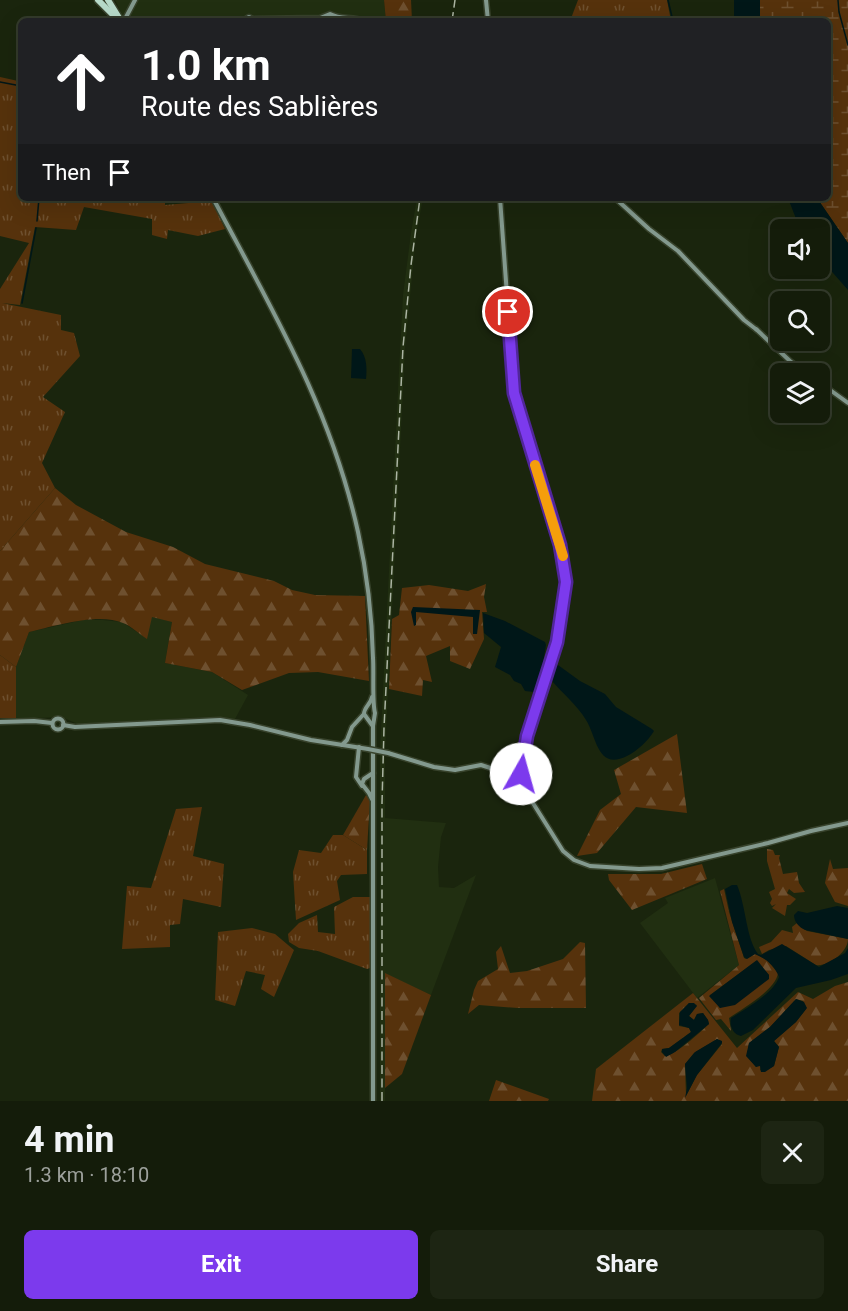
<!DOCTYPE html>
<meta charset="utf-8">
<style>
:root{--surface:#141c0a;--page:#1d2513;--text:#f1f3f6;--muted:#9da19c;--line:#333a2b;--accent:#7c3aed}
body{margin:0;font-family:Roboto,sans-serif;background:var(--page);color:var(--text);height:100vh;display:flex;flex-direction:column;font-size:22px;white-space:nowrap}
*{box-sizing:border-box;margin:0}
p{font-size:20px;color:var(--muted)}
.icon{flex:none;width:33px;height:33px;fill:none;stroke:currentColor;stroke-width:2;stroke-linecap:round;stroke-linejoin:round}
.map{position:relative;height:1101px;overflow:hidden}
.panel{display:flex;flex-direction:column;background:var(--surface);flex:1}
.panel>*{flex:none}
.banner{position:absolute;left:18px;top:18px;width:813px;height:183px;border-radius:9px;box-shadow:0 6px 24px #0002,0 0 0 2px var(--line);background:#202124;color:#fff;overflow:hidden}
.controls{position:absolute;left:770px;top:219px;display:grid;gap:12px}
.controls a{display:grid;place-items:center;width:60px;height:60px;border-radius:9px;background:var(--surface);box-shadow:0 6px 24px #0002,0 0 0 2px var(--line);font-size:30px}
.pin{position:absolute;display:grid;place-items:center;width:51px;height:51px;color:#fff;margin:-26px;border:3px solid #fff;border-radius:50%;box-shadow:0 2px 6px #0007}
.me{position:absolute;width:66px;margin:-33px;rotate:7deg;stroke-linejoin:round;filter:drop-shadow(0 0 4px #0008)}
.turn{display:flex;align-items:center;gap:21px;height:126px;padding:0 24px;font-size:27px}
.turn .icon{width:78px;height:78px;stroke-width:2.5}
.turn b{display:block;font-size:42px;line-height:51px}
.then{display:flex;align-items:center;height:57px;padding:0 24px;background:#0003;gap:12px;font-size:22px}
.round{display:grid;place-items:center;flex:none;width:63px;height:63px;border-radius:9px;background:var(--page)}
.head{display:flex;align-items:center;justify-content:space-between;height:102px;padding:0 24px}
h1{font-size:36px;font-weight:700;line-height:45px}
.primary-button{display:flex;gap:12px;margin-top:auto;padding:12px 24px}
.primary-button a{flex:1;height:69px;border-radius:9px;background:var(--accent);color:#fff;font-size:24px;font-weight:700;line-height:69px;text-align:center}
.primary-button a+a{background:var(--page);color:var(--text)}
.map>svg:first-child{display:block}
</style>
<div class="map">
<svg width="848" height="1101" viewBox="0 0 848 1101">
<defs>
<pattern id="grass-tufts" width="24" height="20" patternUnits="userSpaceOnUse" patternTransform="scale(1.5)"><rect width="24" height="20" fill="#56320c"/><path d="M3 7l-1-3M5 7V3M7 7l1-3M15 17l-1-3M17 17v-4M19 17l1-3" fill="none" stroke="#6e502f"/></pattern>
<pattern id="forest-firs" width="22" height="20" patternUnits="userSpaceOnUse" patternTransform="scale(1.5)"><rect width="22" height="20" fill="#56320c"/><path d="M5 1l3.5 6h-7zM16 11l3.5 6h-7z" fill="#6e502f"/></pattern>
<pattern id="wetland-marsh" width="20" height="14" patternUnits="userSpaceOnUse" patternTransform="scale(1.5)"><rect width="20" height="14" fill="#56320c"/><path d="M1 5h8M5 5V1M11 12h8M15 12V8" fill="none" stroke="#6e502f"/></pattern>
</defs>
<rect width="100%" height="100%" fill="#1a250d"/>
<!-- built -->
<g fill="#212f11">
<path d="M115,0H384L386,21H125Z"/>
<path d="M417,198H423L416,235L405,348L385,751L380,750L400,352L403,295L411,233Z"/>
<path d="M152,616L172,622L165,663L212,672L248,695L235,719L207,717L78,724L61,717L16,719V667L29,632L83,620H103L122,622L146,638Z"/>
<path d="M380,754L385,755V818L446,823L441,837L438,867L439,887L454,888L476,875L431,995L385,974V1101H380Z"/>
<path d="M715,878L739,965L697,998L640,923L668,903L665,898Z"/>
</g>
<!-- grass -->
<g fill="url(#grass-tufts)">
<path d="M578,0H667L671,21H570Z"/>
<path d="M21,69V198H165V205L212,201L225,229L198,236L168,230L167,239L152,235V219L84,207L76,230L35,227L20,305L2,303L61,315V330L74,333L80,356L43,397L65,412L42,463L55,488L0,551V289L29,243L0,236V77L18,81Z"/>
<path d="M0,655L16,667V719L0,718Z"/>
<path d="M202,807L193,856L224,864L221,907L183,899L180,924L170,925V947L122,949L127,886L151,888L176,809Z"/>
<path d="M333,835H343L367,850V874L341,875L337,881L340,900L296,920L293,872L299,850L321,853Z"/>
<path d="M353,897H370V968L367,969L318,951L299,948L289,942L288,934L299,923L317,915L318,932L335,934L334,907Z"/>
<path d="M252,928L275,934L294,950L274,997L261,989L265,975L246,971L235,1006L215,1000L218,932Z"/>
</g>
<!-- forest -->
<g fill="url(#forest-firs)" fill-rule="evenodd">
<path d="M384,0H411L412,21H386Z"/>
<path d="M55,488L76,505L126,532L173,547L205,564L274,581L292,590L315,595L365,596L369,681L318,672L289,673L242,690L212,672L165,663L172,622L152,617L147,639C139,634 131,626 123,623C99,612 54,626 29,632L16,667L0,655V551Z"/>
<path d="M486,584L484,597L487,612H482L484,639L470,669L450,661V646L426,656L432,682L423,680L422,696L389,689L392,619L399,615L402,588L429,585L468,591Z"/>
<path d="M677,734L687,813L636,807L597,853L577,856L600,810L621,794L614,770Z"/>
<path d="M366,795L370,800L367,850L343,835Z"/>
<path d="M767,849L773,850L775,855H780L779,858L783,874L797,872L799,883L805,892L794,893L789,889L787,893L796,899L790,905H787L785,916L772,908L776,904L772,906L770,903L772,899L769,892L775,889L767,861Z"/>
<path d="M830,859L833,869L848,868V906L835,902L825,883Z"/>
<path d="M702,864L707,879L632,910L609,880L608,874H661Z"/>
<path d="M724,889L729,912L744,958L746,959L755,954L767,960L778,973C776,990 742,1009 729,1018L731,1031L721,1019L716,1020L699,998L739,965L720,891ZM756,961L769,975L720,1008L710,995Z"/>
<path d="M797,923L807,931L848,939C848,952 828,967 816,965L786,946L769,950L762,954L759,947L771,942L782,930L793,933L792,927Z"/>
<path d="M580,942L585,943L586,1008H518L479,1005L468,1014L474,990L478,981L498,969L496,952L501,946L510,973L527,971L563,959Z"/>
<path d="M385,973L431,995L402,1074L385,1088Z"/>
<path d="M848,982V1101H592L596,1069L693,993L737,1048L798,992L813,999L835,986ZM796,999L803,1001L806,1009L796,1022L774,1041L779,1047L774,1066L763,1072L760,1070L761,1064L756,1067L747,1056L749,1043L770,1027ZM689,1003L697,1005L689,1016L694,1020L697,1014L703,1013L708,1020L709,1024C699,1033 676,1055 665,1056L661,1052L662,1049L669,1048L691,1032L689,1028L679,1026V1013ZM717,1039L721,1041L722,1044L697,1075L686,1096L685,1064L694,1053Z"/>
<path d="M496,1080L549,1099L548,1101H489Z"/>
</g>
<!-- wetland -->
<path fill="url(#wetland-marsh)" d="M760,0H848V243L817,198H828V21H760Z"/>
<!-- water -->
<g fill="#001718">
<rect x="734" y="0" width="26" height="21"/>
<path d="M788,198H817L848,243V290L819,257V230L800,229Z"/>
<path d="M352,349H360C367,357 367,369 366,379L351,378Z"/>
<path d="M413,607L480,610L477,634H473V617L416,612V625L414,626L411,612Z"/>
<path d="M483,613L505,621L545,642L546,645L540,681L534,692L525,691L521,684L514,681L510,675L495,667L501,647L484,633Z"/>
<path d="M558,665L580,681L605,694L616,707L652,729L654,731C648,741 637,751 627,756C597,771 597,737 586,720C577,705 563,694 552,681L555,667Z"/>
<path d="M732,885H737C746,906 746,938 758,954L761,955L782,944L819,967L845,953L848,948V974L831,980L796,988L753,1030L741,1036C733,1035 729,1025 731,1018C745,1009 774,993 779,977C774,965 766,959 755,954L747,959L744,957L732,922L725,889Z"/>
<path d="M837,906L848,908V939L805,930C799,927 794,922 794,915L798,911L807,913Z"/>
<path d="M757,960L769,975V979L735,1005L720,1008L709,996Z"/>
<path d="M796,999L804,1002L807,1008L796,1022L774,1041L779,1047L774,1066L765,1072H761L760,1066L756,1067L746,1056L749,1043L770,1027Z"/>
<path d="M689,1003H694L697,1006L689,1016L694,1020L697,1014L703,1013L708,1020L709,1024L675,1052L666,1057L662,1052V1049L669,1048L691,1032L689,1028L679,1025L680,1012Z"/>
<path d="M717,1039L722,1041V1043L697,1075L685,1098L687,1088L685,1064L695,1052Z"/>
</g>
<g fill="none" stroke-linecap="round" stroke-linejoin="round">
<!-- stream -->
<g stroke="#001718" stroke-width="1.5">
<path d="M668,0L673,21"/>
<path d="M838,0L839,12L848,45"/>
<path d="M0,82L21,86"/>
<path d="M37,221L39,198"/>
<path d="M22,303L36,228"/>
</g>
<defs>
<g id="secondary">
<path d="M486,0L488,21"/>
<path d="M254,19L320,18L330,14C341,20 353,16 364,21"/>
<path d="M124,21L135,0"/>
<path d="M243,21L249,17L254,20"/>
<path d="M213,198C271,308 331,408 358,532C367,573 372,616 373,658C374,672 372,702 375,713L373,726V1101"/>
<path d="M500,198L514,393L560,545L566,582L557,642L524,746L512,776"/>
<path d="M615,198L649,229L678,251L744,320L757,330"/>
<path d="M756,329L790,361L807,374"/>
<path d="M819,382L848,403"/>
<path d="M372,697C371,704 364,707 364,714L372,725"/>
<circle cx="58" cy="724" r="5.5"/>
<path d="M0,722L34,721L52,723"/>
<path d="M63,725L75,727L220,720L250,725L311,740L368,749"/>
<path d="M342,745L347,740L352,727L363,715"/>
<path d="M359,747L356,777L362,786"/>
<path d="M388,753L434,767L455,770L481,765L506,773L521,784L563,851L574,860L590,866L639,869L662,868L768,843L811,831L848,823"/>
<path d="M519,781L524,753"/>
<path d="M372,799L369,793L362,784L364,779L373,773"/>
</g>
<g id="highway">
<path d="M98,0L116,18"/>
<path d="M108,0L121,21"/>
</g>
</defs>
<!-- secondary casing -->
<use href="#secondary" stroke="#37422b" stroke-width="7"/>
<!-- highway casing -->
<use href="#highway" stroke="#37422b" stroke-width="9"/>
<!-- secondary -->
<use href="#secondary" stroke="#83998e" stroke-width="4"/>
<!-- highway -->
<use href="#highway" stroke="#b7dac9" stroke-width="6"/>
<!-- rail -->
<g stroke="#acb5a3" stroke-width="1.5" stroke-dasharray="9 4.5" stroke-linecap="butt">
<path d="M452,21L455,0"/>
<path d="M382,1101V803L384,728L403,347L411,265L420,198"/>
</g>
<defs>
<path id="secondary-bridge" d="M368,749L388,753"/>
</defs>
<!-- secondary-bridge casing -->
<use href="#secondary-bridge" stroke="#37422b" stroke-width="7" stroke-linecap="butt"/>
<!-- secondary-bridge -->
<use href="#secondary-bridge" stroke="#83998e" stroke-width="4"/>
</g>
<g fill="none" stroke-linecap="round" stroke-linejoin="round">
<defs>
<path id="route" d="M508,312L514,393L560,545L566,582L557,642L527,736L521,774"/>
</defs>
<!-- route casing -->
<use href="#route" stroke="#51269a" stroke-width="15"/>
<!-- route -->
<use href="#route" stroke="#7c3aed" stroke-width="10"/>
<!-- slow -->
<path stroke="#f59e0b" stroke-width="10" d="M535,465L563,556"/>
</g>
</svg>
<div class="controls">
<a><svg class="icon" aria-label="sound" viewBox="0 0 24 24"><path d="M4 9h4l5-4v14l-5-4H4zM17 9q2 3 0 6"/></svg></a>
<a><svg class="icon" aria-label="search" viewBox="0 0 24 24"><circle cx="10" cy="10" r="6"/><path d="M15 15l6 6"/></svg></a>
<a><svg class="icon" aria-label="layers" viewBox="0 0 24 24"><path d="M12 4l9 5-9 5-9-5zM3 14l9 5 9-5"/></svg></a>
</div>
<div class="pin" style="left:508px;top:312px;background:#d93025"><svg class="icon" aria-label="arrive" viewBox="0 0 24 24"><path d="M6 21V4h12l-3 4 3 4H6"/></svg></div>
<svg class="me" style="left:521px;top:774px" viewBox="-20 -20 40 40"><circle r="19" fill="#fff"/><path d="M0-13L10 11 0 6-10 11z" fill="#7c3aed"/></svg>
<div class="banner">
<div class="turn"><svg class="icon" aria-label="ahead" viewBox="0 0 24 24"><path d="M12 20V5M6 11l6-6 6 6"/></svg><div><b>1.0 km</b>Route des Sablières</div></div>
<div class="then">Then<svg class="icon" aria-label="arrive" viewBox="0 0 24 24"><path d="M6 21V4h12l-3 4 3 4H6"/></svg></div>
</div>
</div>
<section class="panel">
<div class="head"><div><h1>4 min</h1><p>1.3 km · 18:10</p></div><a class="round"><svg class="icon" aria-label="close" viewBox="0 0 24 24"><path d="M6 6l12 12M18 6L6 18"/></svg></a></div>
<div class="primary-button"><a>Exit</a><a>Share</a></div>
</section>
